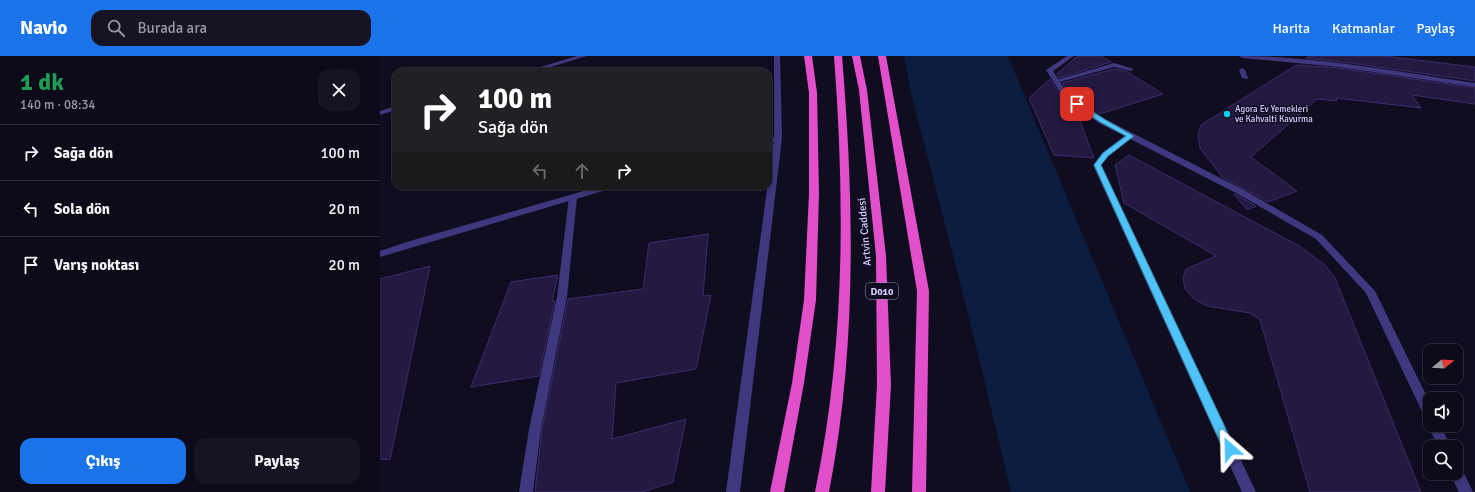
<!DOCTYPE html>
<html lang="tr">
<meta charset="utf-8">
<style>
:root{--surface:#0d0a19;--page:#161322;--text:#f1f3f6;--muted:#9a9aa2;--line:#2d2b38;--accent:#1a73e8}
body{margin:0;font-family:Signika,sans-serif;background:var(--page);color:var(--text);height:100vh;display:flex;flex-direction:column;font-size:15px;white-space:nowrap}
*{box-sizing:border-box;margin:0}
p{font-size:13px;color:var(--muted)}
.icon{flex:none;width:22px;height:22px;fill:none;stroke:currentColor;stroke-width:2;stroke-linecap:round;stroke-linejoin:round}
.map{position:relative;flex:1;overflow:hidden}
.panel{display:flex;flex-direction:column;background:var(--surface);width:380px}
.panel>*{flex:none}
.banner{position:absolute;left:12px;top:12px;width:380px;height:122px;border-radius:12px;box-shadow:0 2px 6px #0003,0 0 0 1px var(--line);background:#202124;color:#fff;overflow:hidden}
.needle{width:26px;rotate:72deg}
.fabs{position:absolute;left:1043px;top:288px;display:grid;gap:8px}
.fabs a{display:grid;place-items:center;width:40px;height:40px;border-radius:8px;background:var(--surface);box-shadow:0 2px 6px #0003,0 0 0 1px var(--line);font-size:20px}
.pin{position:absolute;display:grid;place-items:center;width:34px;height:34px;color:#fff;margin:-17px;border-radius:8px;box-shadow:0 2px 6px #0006}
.me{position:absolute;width:44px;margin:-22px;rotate:335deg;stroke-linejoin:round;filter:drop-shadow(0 0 3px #0008)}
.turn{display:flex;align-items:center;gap:14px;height:84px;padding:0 20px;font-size:18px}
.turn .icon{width:52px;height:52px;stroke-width:2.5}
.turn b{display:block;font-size:28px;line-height:34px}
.lanes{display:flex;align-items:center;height:38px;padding:0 20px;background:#0003;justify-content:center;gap:20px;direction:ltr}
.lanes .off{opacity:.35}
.round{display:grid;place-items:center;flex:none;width:42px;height:42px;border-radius:12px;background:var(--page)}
.summary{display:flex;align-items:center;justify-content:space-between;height:68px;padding:0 20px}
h1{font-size:24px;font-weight:700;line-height:30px;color:#1e9e55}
.primary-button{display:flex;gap:8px;margin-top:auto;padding:8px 20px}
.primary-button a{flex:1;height:46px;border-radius:12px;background:var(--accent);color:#fff;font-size:16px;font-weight:700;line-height:46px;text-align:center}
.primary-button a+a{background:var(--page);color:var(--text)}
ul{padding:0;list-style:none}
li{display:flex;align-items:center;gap:12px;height:56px;padding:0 20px;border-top:1px solid var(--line)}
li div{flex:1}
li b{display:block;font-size:15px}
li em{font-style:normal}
header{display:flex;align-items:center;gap:24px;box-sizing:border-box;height:56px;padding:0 20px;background:var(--accent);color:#fff}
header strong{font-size:19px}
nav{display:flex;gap:22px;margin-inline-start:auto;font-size:14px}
.search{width:280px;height:36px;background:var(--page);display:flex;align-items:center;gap:10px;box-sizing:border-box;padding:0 14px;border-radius:12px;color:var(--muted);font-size:15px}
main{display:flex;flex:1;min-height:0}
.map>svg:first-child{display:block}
</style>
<header>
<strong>Navio</strong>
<div class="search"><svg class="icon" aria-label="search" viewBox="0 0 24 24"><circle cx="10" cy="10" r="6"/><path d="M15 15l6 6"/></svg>Burada ara</div>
<nav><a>Harita</a><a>Katmanlar</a><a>Paylaş</a></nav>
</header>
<main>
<section class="panel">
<div class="summary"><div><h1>1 dk</h1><p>140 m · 08:34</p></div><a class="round"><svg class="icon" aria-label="close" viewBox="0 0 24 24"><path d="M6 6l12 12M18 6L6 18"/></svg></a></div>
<ul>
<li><svg class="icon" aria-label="right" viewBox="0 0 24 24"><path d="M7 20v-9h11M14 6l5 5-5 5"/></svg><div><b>Sağa dön</b></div><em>100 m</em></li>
<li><svg class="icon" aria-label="left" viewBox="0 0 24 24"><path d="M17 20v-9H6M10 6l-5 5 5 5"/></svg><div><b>Sola dön</b></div><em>20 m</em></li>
<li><svg class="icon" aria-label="arrive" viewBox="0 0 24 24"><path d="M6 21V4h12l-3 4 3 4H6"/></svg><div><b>Varış noktası</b></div><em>20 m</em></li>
</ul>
<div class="primary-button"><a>Çıkış</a><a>Paylaş</a></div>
</section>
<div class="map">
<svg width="1095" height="436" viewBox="0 0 1095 436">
<rect width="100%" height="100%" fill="#110d21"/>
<!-- water -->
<path fill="#0b1d41" d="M524,0H628L810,436H631L590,265L531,37Z"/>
<!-- building -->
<g fill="#231941" stroke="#3c2b6d">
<path d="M700,0H721L731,6L679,22L677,18L695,2Z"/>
<path d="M930,0H1004L1095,11V25L978,8L926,2Z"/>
<path d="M916,9L959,12L1095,32V48L1032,39L1041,52L956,42L957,45L937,43L871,101L917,135L888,146L842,121L820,92L818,80L821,69Z"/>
<path d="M734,13L746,15L783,38L720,58L689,38L682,27Z"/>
<path d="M670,23L682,42L709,62L700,65L714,102L674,99L649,42Z"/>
<path d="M749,99L921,191L945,209L955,222L1041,436H930L880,264L870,257L827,250L814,243L805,233L803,222L806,213L836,200L744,147L735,109Z"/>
<path d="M854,138L857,139L876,150L867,154Z"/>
<path d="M328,178L323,240L331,239L316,313L236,327L232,383L306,363L293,426L262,436H155L162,373L188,243L263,233L269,187Z"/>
<path d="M50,210L10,404L0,403V223Z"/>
<path d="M178,219L172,245H175L159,320L91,331L131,226Z"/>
</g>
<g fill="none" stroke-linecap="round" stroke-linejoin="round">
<!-- service -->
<g fill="#3f387f" fill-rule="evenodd">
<path d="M197,0H207L154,16H144Z"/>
<path d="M16,50V54L0,59V55Z"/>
<path d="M748,77H751L755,79L728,101L721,109L876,436H862L713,109L722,97Z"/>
<path d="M193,138L197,141L187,241L161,373L153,436H139L149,373L177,241L189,141Z"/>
</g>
<!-- minor -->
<g fill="#3f387f" fill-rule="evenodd">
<path d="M859,0C938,0 1017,16 1095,27V31L959,11L862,2Z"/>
<path d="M734,7L754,13L751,15L734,11L676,27L673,25Z"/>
<path d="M862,12L865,14L868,22L867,23L862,22L859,14Z"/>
<path d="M398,80H401V84L388,87V83Z"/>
<path d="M221,130H234L233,132L0,201V195L30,185Z"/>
</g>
<!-- tertiary -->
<g fill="#3f387f" fill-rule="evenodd">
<path d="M394,0H400L402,82L360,436H346L394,82Z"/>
<path d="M687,0H694L673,15L688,39L725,63L864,134L942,179L995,235L1050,347V369H1060L1071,391H1058L1048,369L1050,365L1046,364L986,237L936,183L858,138L719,67L683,41L666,14Z"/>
<path d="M1076,409L1081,411L1093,436H1079L1070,417H1076Z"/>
</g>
<!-- trunk -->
<g fill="#e24fca" fill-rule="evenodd">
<path d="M424,0H432L437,37L439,137L436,244L424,327L404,436H390L412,327L424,244L429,137V37Z"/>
<path d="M454,0H462C474,146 477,292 449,436H435C465,292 465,146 454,0Z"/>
<path d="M472,0H480L487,34L506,200L511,329L505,436H491L497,329L496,200L479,34Z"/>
<path d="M498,0H506L549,235L546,436H532L537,235Z"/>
</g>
</g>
<!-- route -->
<path fill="#4fc3f7" stroke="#337fa1" d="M695,47H700L724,63L754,80L728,100L721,109L854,390L855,393L854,397L850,399L845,397L714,109L723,97L746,80L720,66L695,50Z"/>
<!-- markers -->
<circle fill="#02d1f6" stroke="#110d21" stroke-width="1.5" cx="847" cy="58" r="4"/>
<g text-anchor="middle" stroke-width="3" stroke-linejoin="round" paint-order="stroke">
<!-- far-poi labels -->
<g font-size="9" fill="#d5cdff" stroke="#110d21" text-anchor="start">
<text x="855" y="56">Agora Ev Yemekleri<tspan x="855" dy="10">ve Kahvalti Kavurma</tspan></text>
</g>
<!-- shield labels -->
<rect fill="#110d21" stroke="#9a93bc" stroke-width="1" x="486" y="227" width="32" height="16" rx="3"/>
<g font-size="10" font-weight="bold" fill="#d5cdff">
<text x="502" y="239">D010</text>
</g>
<!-- street labels -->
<g font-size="11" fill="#d5cdff" stroke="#110d21">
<text transform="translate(484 176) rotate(-95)" y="4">Artvin Caddesi</text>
</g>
</g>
</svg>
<div class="fabs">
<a><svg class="needle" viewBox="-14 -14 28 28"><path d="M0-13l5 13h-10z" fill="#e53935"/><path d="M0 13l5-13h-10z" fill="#9a9aa2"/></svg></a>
<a><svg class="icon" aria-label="sound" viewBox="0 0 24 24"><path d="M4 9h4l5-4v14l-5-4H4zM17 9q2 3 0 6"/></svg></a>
<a><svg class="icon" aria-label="search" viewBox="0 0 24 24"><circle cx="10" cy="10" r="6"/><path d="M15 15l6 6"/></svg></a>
</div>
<div class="pin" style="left:697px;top:48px;background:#d93025"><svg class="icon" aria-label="arrive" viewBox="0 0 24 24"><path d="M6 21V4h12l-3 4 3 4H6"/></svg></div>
<svg class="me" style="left:850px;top:393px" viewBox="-20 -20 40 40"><path d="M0-17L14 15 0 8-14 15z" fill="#4fc3f7" stroke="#fff" stroke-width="4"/></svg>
<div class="banner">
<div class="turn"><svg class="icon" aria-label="right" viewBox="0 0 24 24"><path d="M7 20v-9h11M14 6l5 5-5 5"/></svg><div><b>100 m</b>Sağa dön</div></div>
<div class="lanes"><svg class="icon off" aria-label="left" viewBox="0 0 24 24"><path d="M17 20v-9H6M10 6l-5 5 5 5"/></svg><svg class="icon off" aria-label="ahead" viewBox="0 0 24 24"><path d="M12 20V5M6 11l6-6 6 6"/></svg><svg class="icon" aria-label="right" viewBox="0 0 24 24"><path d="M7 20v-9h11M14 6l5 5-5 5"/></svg></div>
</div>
</div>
</main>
